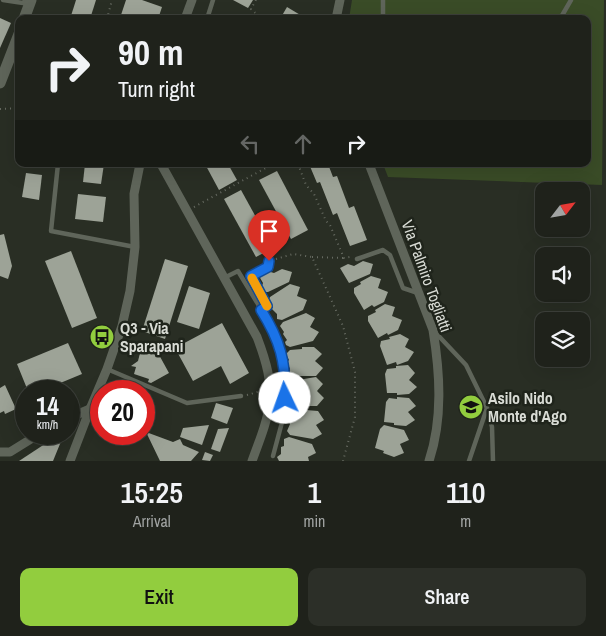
<!DOCTYPE html>
<style>
:root{--surface:#1f221b;--page:#2c2f28;--text:#f1f3f6;--muted:#a1a4a3;--line:#3c3f3a;--accent:#92cd3e}
body{margin:0;font-family:"Archivo Narrow",sans-serif;background:var(--page);color:var(--text);height:100vh;display:flex;flex-direction:column;font-size:19px;white-space:nowrap}
*{box-sizing:border-box;margin:0}
p{font-size:16px;color:var(--muted)}
.icon{flex:none;width:28px;height:28px;fill:none;stroke:currentColor;stroke-width:2;stroke-linecap:round;stroke-linejoin:round}
.map{position:relative;height:461px;overflow:hidden}
.panel{display:flex;flex-direction:column;background:var(--surface);flex:1}
.panel>*{flex:none}
.banner{position:absolute;left:15px;top:15px;width:576px;height:152px;border-radius:10px;box-shadow:0 5px 20px #0002,0 0 0 1px var(--line);background:#1f221b;color:var(--text);overflow:hidden}
.needle{width:32px;rotate:59deg}
.fabs{position:absolute;left:535px;top:182px;display:grid;gap:10px}
.fabs a{display:grid;place-items:center;width:55px;height:55px;border-radius:10px;background:var(--surface);box-shadow:0 5px 20px #0002,0 0 0 1px var(--line);font-size:25px}
.speed{position:absolute;left:15px;top:380px;display:flex;gap:10px;font-size:25px;font-weight:700;text-align:center}
.speed>*{display:grid;place-content:center;width:65px;height:65px;border-radius:50%;background:var(--surface);box-shadow:0 5px 20px #0002,0 0 0 1px var(--line);line-height:1}
.speed small{font-size:12px;font-weight:400}
.speed .limit{border:8px solid #d22;background:#fff;color:#111}
.pin{position:absolute;display:grid;place-items:center;width:42px;height:42px;color:#fff;margin:-51px -21px;border-radius:50% 50% 50% 0;rotate:-45deg;box-shadow:0 0 5px #0007}
.pin .icon{rotate:45deg}
.me{position:absolute;width:55px;margin:-28px;rotate:357deg;stroke-linejoin:round;filter:drop-shadow(0 0 4px #0008)}
.turn{display:flex;align-items:center;gap:18px;height:105px;padding:0 20px;font-size:22px}
.turn .icon{width:65px;height:65px;stroke-width:2.5}
.turn b{display:block;font-size:35px;line-height:42px}
.lanes{display:flex;align-items:center;height:48px;padding:0 20px;background:#0003;justify-content:center;gap:25px;direction:ltr}
.lanes .off{opacity:.35}
.eta{display:flex;justify-content:space-evenly;align-items:center;height:85px;text-align:center}
.eta b{font-size:30px;font-weight:600;line-height:35px}
.primary-button{display:flex;gap:10px;margin-top:auto;padding:10px 20px}
.primary-button a{flex:1;height:58px;border-radius:10px;background:var(--accent);color:#111;font-size:20px;font-weight:600;line-height:58px;text-align:center}
.primary-button a+a{background:var(--page);color:var(--text)}
.map>svg:first-child{display:block}
</style>
<div class="map">
<svg width="606" height="461" viewBox="0 0 606 461">
<rect width="100%" height="100%" fill="#292e24"/>
<!-- green -->
<path fill="#3a4c27" d="M352,0H604L602,185L388,177L383,164H588V19H349Z"/>
<!-- building -->
<g fill="#9da397">
<path d="M76,0H96L90,19H70Z"/>
<path d="M126,0H142L162,7L158,19H132L121,15Z"/>
<path d="M233,0H253L248,8Z"/>
<path d="M287,7L307,19H280Z"/>
<path d="M0,18L11,23L0,48Z"/>
<path d="M85,164H104L101,184L83,182Z"/>
<path d="M205,164H228L237,180L219,190Z"/>
<path d="M309,164H328L333,177L337,176L349,208L354,206L367,240L350,246L337,213L333,215L320,182L317,183Z"/>
<path d="M277,171L308,230L291,239L259,180Z"/>
<path d="M26,173L42,175L39,200L22,197Z"/>
<path d="M241,190L273,248L256,257L224,199Z"/>
<path d="M78,194L106,197L103,222L75,219Z"/>
<path d="M4,234L12,266L8,279L0,276V235Z"/>
<path d="M71,251L97,318L72,328L45,261Z"/>
<path d="M165,259L188,266L165,339L142,331Z"/>
<path d="M363,261L373,264L370,274L349,283L340,268L348,264L354,266Z"/>
<path d="M282,269L292,272L289,282L268,292H262L261,289L263,283L259,276L267,271L274,273Z"/>
<path d="M371,276L381,279L378,288L388,292L384,302L374,307L372,305L364,310L354,293V288L361,284L360,282Z"/>
<path d="M290,284L300,287L297,296L307,300L303,310L282,320L277,319V314L272,309L273,307L268,302L270,297Z"/>
<path d="M189,286L210,293L199,329L177,322Z"/>
<path d="M385,304L395,307L392,316L402,320L398,330L388,335L387,333L378,338L368,321V316L376,312L375,310Z"/>
<path d="M306,313L315,318L310,327L319,332L313,341L290,347L286,345L285,342L287,340L283,334L284,332L280,326L283,322Z"/>
<path d="M222,323L249,373L230,384L221,366L193,381L175,348Z"/>
<path d="M400,334L409,339L405,347L414,352L408,361L397,365L396,362L387,365L380,346L381,341L390,339L389,337Z"/>
<path d="M68,343L82,374L41,391H28L17,364Z"/>
<path d="M302,347H314L322,354L315,361L323,368L316,376H292L288,373L290,369L287,362L289,360L286,354L290,350L302,349Z"/>
<path d="M141,349L158,353L169,373L151,383L148,382L149,379L134,374L136,367L131,366L138,361Z"/>
<path d="M408,365L415,373L409,380L417,387L409,394L397,395V393H387L385,374L387,369L396,368V366Z"/>
<path d="M316,377L323,384L317,391L324,398L317,406H293L289,403L291,399L288,392L290,391L287,384L292,381Z"/>
<path d="M5,385L16,409L5,414L4,411L0,413V388Z"/>
<path d="M397,397L409,398L416,406L408,412L415,420L406,426L394,425V423L384,422L386,402L389,398L397,399Z"/>
<path d="M216,403L233,408L227,424L211,418Z"/>
<path d="M294,409L318,411L324,420L316,425L322,434L313,439L290,435L287,431L290,424L288,420L290,419L289,412Z"/>
<path d="M209,425L202,445L180,437L183,428Z"/>
<path d="M384,425L404,430L409,440L400,444L404,453L394,457L383,453L384,451L375,448L380,429Z"/>
<path d="M229,428L220,452L211,449L218,429Z"/>
<path d="M146,432L173,442L180,439L183,445L199,452L191,461H160Z"/>
<path d="M57,436L62,439L53,461H19Z"/>
<path d="M289,437L312,444L316,453L308,457L309,461H279L277,457L281,454V447L284,446V439Z"/>
<path d="M205,452L213,455L210,461L202,460Z"/>
</g>
<g fill="none" stroke-linecap="round" stroke-linejoin="round">
<!-- path -->
<g stroke="#676b62" stroke-width="2" stroke-dasharray="1 4" stroke-linecap="butt">
<path d="M256,0L251,9L262,19"/>
<path d="M107,19L112,0"/>
<path d="M0,109L19,108"/>
<path d="M298,164L306,185L314,194L326,221L330,225L344,258L350,257"/>
<path d="M194,207L273,164"/>
<path d="M312,257L344,258"/>
<path d="M276,259L293,254L312,257L343,326L355,372V417L343,461"/>
<path d="M247,395L261,391"/>
</g>
<!-- service -->
<g stroke="#5f655a" stroke-width="4.5">
<path d="M3,0L23,3L26,0"/>
<path d="M383,0V19"/>
<path d="M207,19L213,0"/>
<path d="M560,19L571,0"/>
<path d="M58,164L51,231L135,247"/>
<path d="M357,259L383,250L390,255L403,288L418,293"/>
<path d="M224,278L238,271L273,329L281,348L286,384L285,411L273,456"/>
<path d="M261,310L267,306L251,276L268,267L269,261"/>
<path d="M434,331L466,365L487,408L469,461"/>
<path d="M107,369L187,403L241,396"/>
<path d="M487,409L492,427L493,461"/>
</g>
<!-- minor -->
<g stroke="#5f655a" stroke-width="9">
<path d="M185,19L192,0"/>
<path d="M336,19L340,0"/>
<path d="M161,164L257,337C278,392 272,408 252,461"/>
<path d="M369,164L433,330C440,373 443,419 429,461"/>
<path d="M69,418L90,409"/>
<path d="M0,452H10L39,434"/>
<path d="M70,461L90,409L107,369L122,326L130,291L135,247L134,194L140,164"/>
</g>
<!-- tertiary -->
<g stroke="#5f655a" stroke-width="11">
<path d="M24,19L31,0"/>
<path d="M0,83L19,34"/>
</g>
</g>
<g fill="none" stroke-linecap="round" stroke-linejoin="round">
<defs>
<path id="route" d="M269,261L268,267L251,276L267,306L261,310C280,340 286,362 285,398"/>
</defs>
<!-- route casing -->
<use href="#route" stroke="#114b97" stroke-width="12"/>
<!-- route -->
<use href="#route" stroke="#1a73e8" stroke-width="9"/>
<!-- slow -->
<path stroke="#f59e0b" stroke-width="9" d="M252,278L267,306"/>
</g>
<!-- icons -->
<defs>
<symbol id="bus-disc" viewBox="-11 -11 22 22"><circle r="9.5" fill="#92cd3e" stroke="#1f241b"/><path d="M-5-6H5V4H4V6H2V4H-2V6H-4V4H-5ZM-3.5-4V0h7V-4ZM-3.5 1.2v1.5H-2V1.2ZM2 1.2v1.5H3.5V1.2Z" fill="#111"/></symbol>
<symbol id="school-disc" viewBox="-11 -11 22 22"><circle r="9.5" fill="#92cd3e" stroke="#1f241b"/><path d="M0-5L7-2L0 1L-7-2ZM-4 1L0 2.5L4 1V4Q0 6-4 4Z" fill="#111"/></symbol>
</defs>
<g fill-rule="evenodd">
<use href="#bus-disc" x="88" y="323" width="28" height="28"/>
<use href="#school-disc" x="457" y="393" width="28" height="28"/>
</g>
<g text-anchor="middle" stroke-width="5" stroke-linejoin="round" paint-order="stroke">
<!-- street labels -->
<g font-size="16" fill="#d9dcd5" stroke="#1f241b">
<text transform="translate(427 276) rotate(70)" y="6">Via Palmiro Togliatti</text>
</g>
<!-- poi labels -->
<g font-size="16" font-weight="bold" fill="#d9dcd5" stroke="#1f241b" text-anchor="start">
<text x="120" y="334">Q3 - Via<tspan x="120" dy="18">Sparapani</tspan></text>
<text x="488" y="404">Asilo Nido<tspan x="488" dy="18">Monte d'Ago</tspan></text>
</g>
</g>
</svg>
<div class="fabs">
<a><svg class="needle" viewBox="-14 -14 28 28"><path d="M0-13l5 13h-10z" fill="#e53935"/><path d="M0 13l5-13h-10z" fill="#a1a4a3"/></svg></a>
<a><svg class="icon" aria-label="sound" viewBox="0 0 24 24"><path d="M4 9h4l5-4v14l-5-4H4zM17 9q2 3 0 6"/></svg></a>
<a><svg class="icon" aria-label="layers" viewBox="0 0 24 24"><path d="M12 4l9 5-9 5-9-5zM3 14l9 5 9-5"/></svg></a>
</div>
<div class="speed"><div>14<small>km/h</small></div><div class="limit">20</div></div>
<div class="pin" style="left:269px;top:261px;background:#d93025"><svg class="icon" aria-label="arrive" viewBox="0 0 24 24"><path d="M6 21V4h12l-3 4 3 4H6"/></svg></div>
<svg class="me" style="left:285px;top:398px" viewBox="-20 -20 40 40"><circle r="19" fill="#fff"/><path d="M0-13L10 11 0 6-10 11z" fill="#1a73e8"/></svg>
<div class="banner">
<div class="turn"><svg class="icon" aria-label="right" viewBox="0 0 24 24"><path d="M7 20v-9h11M14 6l5 5-5 5"/></svg><div><b>90 m</b>Turn right</div></div>
<div class="lanes"><svg class="icon off" aria-label="left" viewBox="0 0 24 24"><path d="M17 20v-9H6M10 6l-5 5 5 5"/></svg><svg class="icon off" aria-label="ahead" viewBox="0 0 24 24"><path d="M12 20V5M6 11l6-6 6 6"/></svg><svg class="icon" aria-label="right" viewBox="0 0 24 24"><path d="M7 20v-9h11M14 6l5 5-5 5"/></svg></div>
</div>
</div>
<section class="panel">
<div class="eta">
<div><b>15:25</b><p>Arrival</p></div>
<div><b>1</b><p>min</p></div>
<div><b>110</b><p>m</p></div>
</div>
<div class="primary-button"><a>Exit</a><a>Share</a></div>
</section>
